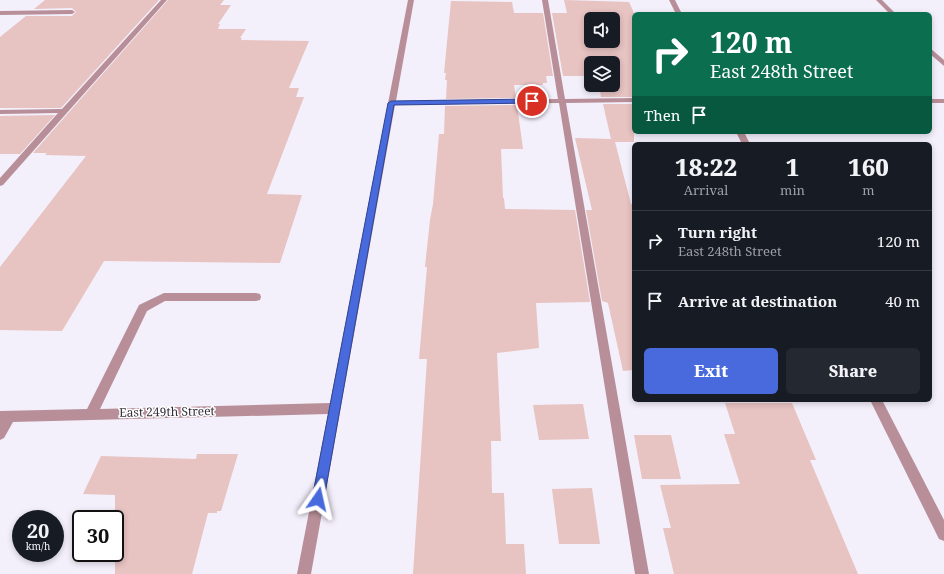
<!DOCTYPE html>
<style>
:root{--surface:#171b24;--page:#242831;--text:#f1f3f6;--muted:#9ea1a6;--line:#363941;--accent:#486add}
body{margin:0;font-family:"Noto Serif",serif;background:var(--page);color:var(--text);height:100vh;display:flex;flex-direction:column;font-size:15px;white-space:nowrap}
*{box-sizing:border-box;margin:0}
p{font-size:13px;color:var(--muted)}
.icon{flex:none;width:22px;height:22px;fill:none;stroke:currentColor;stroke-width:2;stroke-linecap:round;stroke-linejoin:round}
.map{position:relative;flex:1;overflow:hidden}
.sheet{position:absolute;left:632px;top:142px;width:300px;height:260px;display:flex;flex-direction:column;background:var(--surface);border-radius:6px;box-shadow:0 2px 6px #0003}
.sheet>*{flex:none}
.hud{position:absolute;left:632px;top:12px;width:300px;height:122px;border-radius:6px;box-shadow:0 2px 6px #0003;background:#0b6e4f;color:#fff;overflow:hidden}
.tools{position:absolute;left:584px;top:12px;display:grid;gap:8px}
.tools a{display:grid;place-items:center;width:36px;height:36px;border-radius:6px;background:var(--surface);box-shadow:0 2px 6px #0003;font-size:20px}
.speed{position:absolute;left:12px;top:510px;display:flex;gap:8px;font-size:20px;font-weight:700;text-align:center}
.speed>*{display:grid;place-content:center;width:52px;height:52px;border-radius:50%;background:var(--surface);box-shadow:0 2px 6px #0003;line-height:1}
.speed small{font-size:10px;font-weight:400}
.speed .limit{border:2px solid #111;border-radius:6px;background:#fff;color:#111}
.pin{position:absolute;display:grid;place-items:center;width:34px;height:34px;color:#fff;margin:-17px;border:2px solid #fff;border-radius:50%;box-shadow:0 1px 4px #0007}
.me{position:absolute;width:44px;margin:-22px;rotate:11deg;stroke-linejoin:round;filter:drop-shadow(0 0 3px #0008)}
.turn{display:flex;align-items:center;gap:14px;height:84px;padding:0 12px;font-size:18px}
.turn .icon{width:52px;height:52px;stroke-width:2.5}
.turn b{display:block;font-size:28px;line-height:34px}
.then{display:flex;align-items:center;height:38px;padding:0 12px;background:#0003;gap:8px;font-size:15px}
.eta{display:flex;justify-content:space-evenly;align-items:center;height:68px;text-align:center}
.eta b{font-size:24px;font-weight:800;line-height:28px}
.primary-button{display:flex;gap:8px;margin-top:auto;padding:8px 12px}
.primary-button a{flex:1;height:46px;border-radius:6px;background:var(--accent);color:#fff;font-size:16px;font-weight:800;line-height:46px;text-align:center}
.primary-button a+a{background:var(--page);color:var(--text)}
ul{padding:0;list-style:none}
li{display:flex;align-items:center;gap:12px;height:60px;padding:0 12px;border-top:1px solid var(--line)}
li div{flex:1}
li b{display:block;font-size:15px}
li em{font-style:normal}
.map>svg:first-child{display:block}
</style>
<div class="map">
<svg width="944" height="574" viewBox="0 0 944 574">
<rect width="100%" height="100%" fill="#f3effb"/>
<!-- building -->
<g fill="#e7c3c2" fill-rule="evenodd">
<path d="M45,0H159L61,108H0V37L26,16H72L76,12L72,8L34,9Z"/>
<path d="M168,0H224L220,5H231L218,24H220L218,29H246L240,38H242L241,40L309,41L289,88H299L296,97H304L267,194L302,195L280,263L104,261L62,331L0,330V267L86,156L45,155L47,153H33Z"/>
<path d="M564,0L629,2L634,13V97H601L599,85H613V63H591V76H563L552,13H567ZM591,19H613V41H591Z"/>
<path d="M451,1L512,2L514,13H543L553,76H546L547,83H543V85H514L516,98L446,99L447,80H445L446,73H444Z"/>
<path d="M603,104H634V142H615L631,204H634V370L623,371L608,303L602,301L586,210H592L575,138L611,139Z"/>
<path d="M517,105L523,149H501L503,198H504L505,209L575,210L590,302L536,303L539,348L497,353L501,441H491L492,493H504L506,544H524L526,574H413L427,359H419L427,267H425L430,220L433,204L439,134H444L445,106Z"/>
<path d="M0,115V116L55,115L20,154H0Z"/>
<path d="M725,403H792L816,460H810L858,574H674L663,528H671L660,485L740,484L724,434H735Z"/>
<path d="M583,404L589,439L539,440L533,405Z"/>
<path d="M634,435H671L681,479H642Z"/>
<path d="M197,454H238L221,511H217V513H208L192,574H115V495L83,494L101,456L196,459Z"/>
<path d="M592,488L600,544H559L552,489Z"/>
</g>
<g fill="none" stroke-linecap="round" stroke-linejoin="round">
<!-- minor -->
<g fill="#b88f98" fill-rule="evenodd">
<path d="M161,0H167L3,185L0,186V178L58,113L0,114V110L62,109Z"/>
<path d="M408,0H414L396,101L558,99L542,0H548L565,99L634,98V102L566,103L649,574H635L559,103L395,105L311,574H297L328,414L13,422L4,438L0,440V411L87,409L139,305L164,293H256L260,294L261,297L260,300L256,301H165L147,311L100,409L330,403Z"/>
<path d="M669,0H675L682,14H676Z"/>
<path d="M876,0H882L896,14H890Z"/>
<path d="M0,11L72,10L75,12L72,14L0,15Z"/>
<path d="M930,48L944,60V66L930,54Z"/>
<rect x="930" y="99" width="14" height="4"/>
<path d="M736,132H744L750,144H742Z"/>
<path d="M870,400H882L944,520V541L939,539Z"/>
</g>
</g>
<!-- route -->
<path fill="#486add" stroke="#2f4590" d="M532,99L534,100V103L394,105L324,499L322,503L318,505L314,503L312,499L388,103L391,101Z"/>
<g text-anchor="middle" stroke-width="3" stroke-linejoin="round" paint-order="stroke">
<!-- street labels -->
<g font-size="12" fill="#332f3a" stroke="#fff">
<text transform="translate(167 412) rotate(-1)" y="4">East 249th Street</text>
</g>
</g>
</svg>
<div class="tools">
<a><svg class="icon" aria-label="sound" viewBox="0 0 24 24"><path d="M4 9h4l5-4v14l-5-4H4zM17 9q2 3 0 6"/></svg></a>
<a><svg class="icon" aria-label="layers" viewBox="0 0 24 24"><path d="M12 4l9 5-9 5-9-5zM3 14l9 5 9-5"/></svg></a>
</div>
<div class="speed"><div>20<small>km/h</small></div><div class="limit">30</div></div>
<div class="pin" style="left:532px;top:101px;background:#d93025"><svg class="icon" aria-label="arrive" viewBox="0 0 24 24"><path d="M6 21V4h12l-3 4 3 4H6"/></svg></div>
<svg class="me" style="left:318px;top:499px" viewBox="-20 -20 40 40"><path d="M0-17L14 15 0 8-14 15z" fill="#486add" stroke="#fff" stroke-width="4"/></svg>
<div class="hud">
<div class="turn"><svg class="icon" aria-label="right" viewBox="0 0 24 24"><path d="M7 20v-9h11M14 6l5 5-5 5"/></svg><div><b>120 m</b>East 248th Street</div></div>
<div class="then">Then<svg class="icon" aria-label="arrive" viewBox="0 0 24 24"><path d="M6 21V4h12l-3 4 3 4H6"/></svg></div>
</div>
<section class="sheet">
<div class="eta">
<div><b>18:22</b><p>Arrival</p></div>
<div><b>1</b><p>min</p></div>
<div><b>160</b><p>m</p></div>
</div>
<ul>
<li><svg class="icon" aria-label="right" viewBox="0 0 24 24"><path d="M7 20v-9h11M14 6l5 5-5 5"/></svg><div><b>Turn right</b><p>East 248th Street</p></div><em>120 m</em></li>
<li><svg class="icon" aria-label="arrive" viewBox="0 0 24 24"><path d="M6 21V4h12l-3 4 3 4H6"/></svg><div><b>Arrive at destination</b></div><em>40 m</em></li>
</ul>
<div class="primary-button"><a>Exit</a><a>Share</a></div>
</section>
</div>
